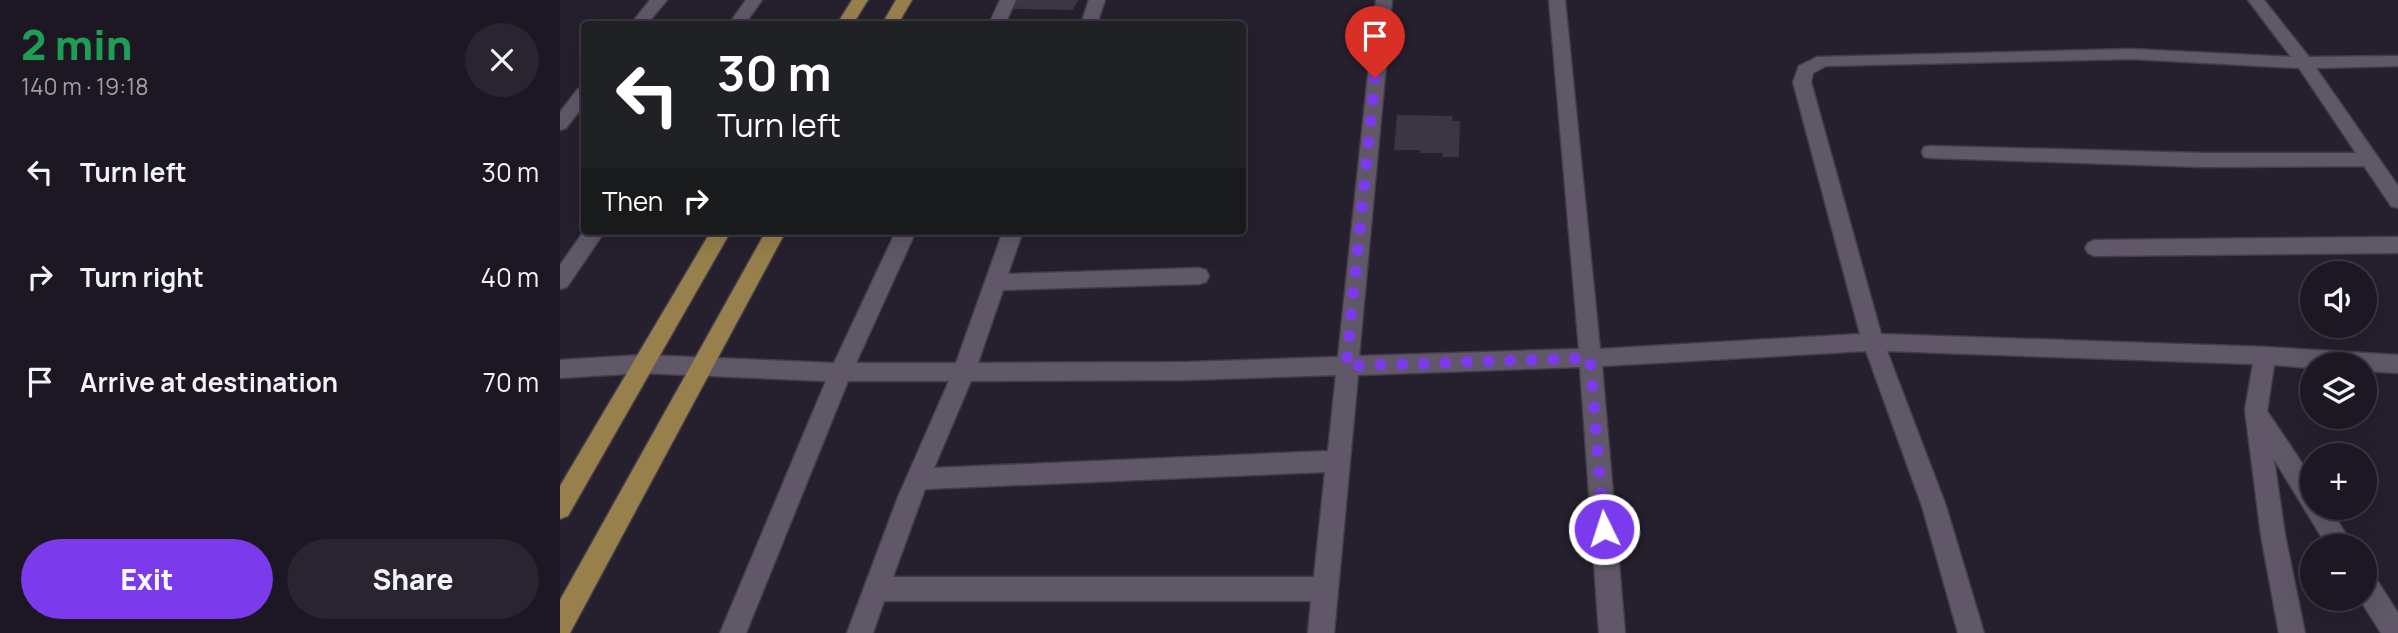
<!DOCTYPE html>
<meta charset="utf-8">
<style>
:root{--surface:#1c1722;--page:#29242f;--text:#f1f3f6;--muted:#a09fa5;--line:#3a3640;--accent:#7c3aed}
body{margin:0;font-family:Manrope,sans-serif;background:var(--page);color:var(--text);height:100vh;display:flex;flex-direction:column;font-size:26px;white-space:nowrap}
*{box-sizing:border-box;margin:0}
p{font-size:23px;color:var(--muted)}
.icon{flex:none;width:38px;height:38px;fill:none;stroke:currentColor;stroke-width:2;stroke-linecap:round;stroke-linejoin:round}
.map{position:relative;flex:1;overflow:hidden}
.sheet{display:flex;flex-direction:column;background:var(--surface);width:560px}
.sheet>*{flex:none}
.guide{position:absolute;left:21px;top:21px;width:665px;height:214px;border-radius:7px;box-shadow:0 7px 28px #0002,0 0 0 2px var(--line);background:#202124;color:#fff;overflow:hidden}
.fabs{position:absolute;left:1740px;top:261px;display:grid;gap:14px}
.fabs a{display:grid;place-items:center;width:77px;height:77px;border-radius:50%;background:var(--surface);box-shadow:0 7px 28px #0002,0 0 0 2px var(--line);font-size:35px}
.pin{position:absolute;display:grid;place-items:center;width:60px;height:60px;color:#fff;margin:-72px -30px;border-radius:50% 50% 50% 0;rotate:-45deg;box-shadow:0 0 7px #0007}
.pin .icon{rotate:45deg}
.me{position:absolute;width:77px;margin:-38px;rotate:356deg;stroke-linejoin:round;filter:drop-shadow(0 0 5px #0008)}
.turn{display:flex;align-items:center;gap:24px;height:147px;padding:0 21px;font-size:32px}
.turn .icon{width:91px;height:91px;stroke-width:2.5}
.turn b{display:block;font-size:49px;line-height:60px}
.then{display:flex;align-items:center;height:66px;padding:0 21px;background:#0003;gap:14px;font-size:26px}
.round{display:grid;place-items:center;flex:none;width:74px;height:74px;border-radius:37px;background:var(--page)}
.head{display:flex;align-items:center;justify-content:space-between;height:119px;padding:0 21px}
h1{font-size:42px;font-weight:800;line-height:52px;color:#1e9e55}
.button{display:flex;gap:14px;margin-top:auto;padding:14px 21px}
.button a{flex:1;height:80px;border-radius:42px;background:var(--accent);color:#fff;font-size:28px;font-weight:800;line-height:80px;text-align:center}
.button a+a{background:var(--page);color:var(--text)}
ul{padding:0;list-style:none}
li{display:flex;align-items:center;gap:21px;height:105px;padding:0 21px}
li div{flex:1}
li b{display:block;font-size:26px}
li em{font-style:normal}
main{display:flex;flex:1;min-height:0}
.map>svg:first-child{display:block}
</style>
<main>
<section class="sheet">
<div class="head"><div><h1>2 min</h1><p>140 m · 19:18</p></div><a class="round"><svg class="icon" aria-label="close" viewBox="0 0 24 24"><path d="M6 6l12 12M18 6L6 18"/></svg></a></div>
<ul>
<li><svg class="icon" aria-label="left" viewBox="0 0 24 24"><path d="M17 20v-9H6M10 6l-5 5 5 5"/></svg><div><b>Turn left</b></div><em>30 m</em></li>
<li><svg class="icon" aria-label="right" viewBox="0 0 24 24"><path d="M7 20v-9h11M14 6l5 5-5 5"/></svg><div><b>Turn right</b></div><em>40 m</em></li>
<li><svg class="icon" aria-label="arrive" viewBox="0 0 24 24"><path d="M6 21V4h12l-3 4 3 4H6"/></svg><div><b>Arrive at destination</b></div><em>70 m</em></li>
</ul>
<div class="button"><a>Exit</a><a>Share</a></div>
</section>
<div class="map">
<svg width="1838" height="633" viewBox="0 0 1838 633">
<rect width="100%" height="100%" fill="#261f2d"/>
<!-- building -->
<g fill="#3c3544">
<path d="M455,0H518L513,10L450,9Z"/>
<path d="M837,115L893,116L892,121H900L899,157H882L883,153H859L861,150H834Z"/>
</g>
<g fill="none" stroke-linecap="round" stroke-linejoin="round">
<defs>
<g id="minor">
<path d="M90,0H107L87,24H71Z"/>
<path d="M186,0H202L185,24H169Z"/>
<path d="M440,0H456L445,24H429Z"/>
<path d="M529,0H545L537,24H521Z"/>
<path d="M816,0H832L799,356L1019,349L989,0H1005L1040,349L1300,334L1233,82L1239,66L1257,57L1571,49L1731,57L1688,0H1704L1749,57L1838,56V66L1756,68L1838,186V208L1831,206L1804,166L1643,167L1371,158L1364,157L1362,152L1364,147L1371,146L1643,153H1796L1739,68L1571,59L1266,66L1253,73L1251,82L1321,334L1705,347L1838,355V373L1804,371V364H1752V368L1714,365L1707,411L1752,478V508H1770L1793,546H1767L1714,459L1725,535L1745,633H1719L1701,535L1685,410L1693,364L1327,351L1386,506L1424,633H1398L1362,506L1306,351L1042,366L1065,633H1039L1020,367L798,375L774,633H748L751,601H324L313,633H287L338,497L389,381H288L186,633H160L266,381L81,373L0,378V360L81,355L274,363L336,231H356L296,363H396L443,231H463L448,274L639,268L646,270L649,276L646,282L639,284L443,290L418,363L628,362L778,357ZM776,375L768,451L374,468L411,381L628,380ZM765,472L754,577H333L365,489Z"/>
<path d="M24,87V105L6,128L0,130V112L18,89Z"/>
<path d="M24,231H45L7,287L0,289V265Z"/>
<path d="M1838,237V253L1535,256L1528,253L1525,248L1528,243L1535,240Z"/>
<path d="M1804,571L1813,574L1838,613V633H1821L1799,598H1804Z"/>
</g>
<g id="major">
<path d="M292,0H308L293,24H277Z"/>
<path d="M336,0H352L338,24H322Z"/>
<path d="M151,231H171L8,516L0,519V486Z"/>
<path d="M206,231H226L10,633H0V600Z"/>
</g>
</defs>
<!-- minor casing -->
<use href="#minor" stroke="#433d48" stroke-width="3"/>
<!-- major casing -->
<use href="#major" stroke="#433d48" stroke-width="3"/>
<!-- minor -->
<use href="#minor" fill="#605869" fill-rule="evenodd"/>
<!-- major -->
<use href="#major" fill="#97804c" fill-rule="evenodd"/>
</g>
<g fill="none" stroke-linecap="round" stroke-linejoin="round">
<!-- route -->
<path stroke="#7c3aed" stroke-width="12" stroke-dasharray="0 21.6" d="M815,78L786,366L1030,358L1044,529"/>
</g>
</svg>
<div class="fabs">
<a><svg class="icon" aria-label="sound" viewBox="0 0 24 24"><path d="M4 9h4l5-4v14l-5-4H4zM17 9q2 3 0 6"/></svg></a>
<a><svg class="icon" aria-label="layers" viewBox="0 0 24 24"><path d="M12 4l9 5-9 5-9-5zM3 14l9 5 9-5"/></svg></a>
<a>+</a>
<a>−</a>
</div>
<div class="pin" style="left:815px;top:78px;background:#d93025"><svg class="icon" aria-label="arrive" viewBox="0 0 24 24"><path d="M6 21V4h12l-3 4 3 4H6"/></svg></div>
<svg class="me" style="left:1044px;top:529px" viewBox="-20 -20 40 40"><circle r="17" fill="#7c3aed" stroke="#fff" stroke-width="3"/><path d="M0-11L8 9 0 5-8 9z" fill="#fff"/></svg>
<div class="guide">
<div class="turn"><svg class="icon" aria-label="left" viewBox="0 0 24 24"><path d="M17 20v-9H6M10 6l-5 5 5 5"/></svg><div><b>30 m</b>Turn left</div></div>
<div class="then">Then<svg class="icon" aria-label="right" viewBox="0 0 24 24"><path d="M7 20v-9h11M14 6l5 5-5 5"/></svg></div>
</div>
</div>
</main>
